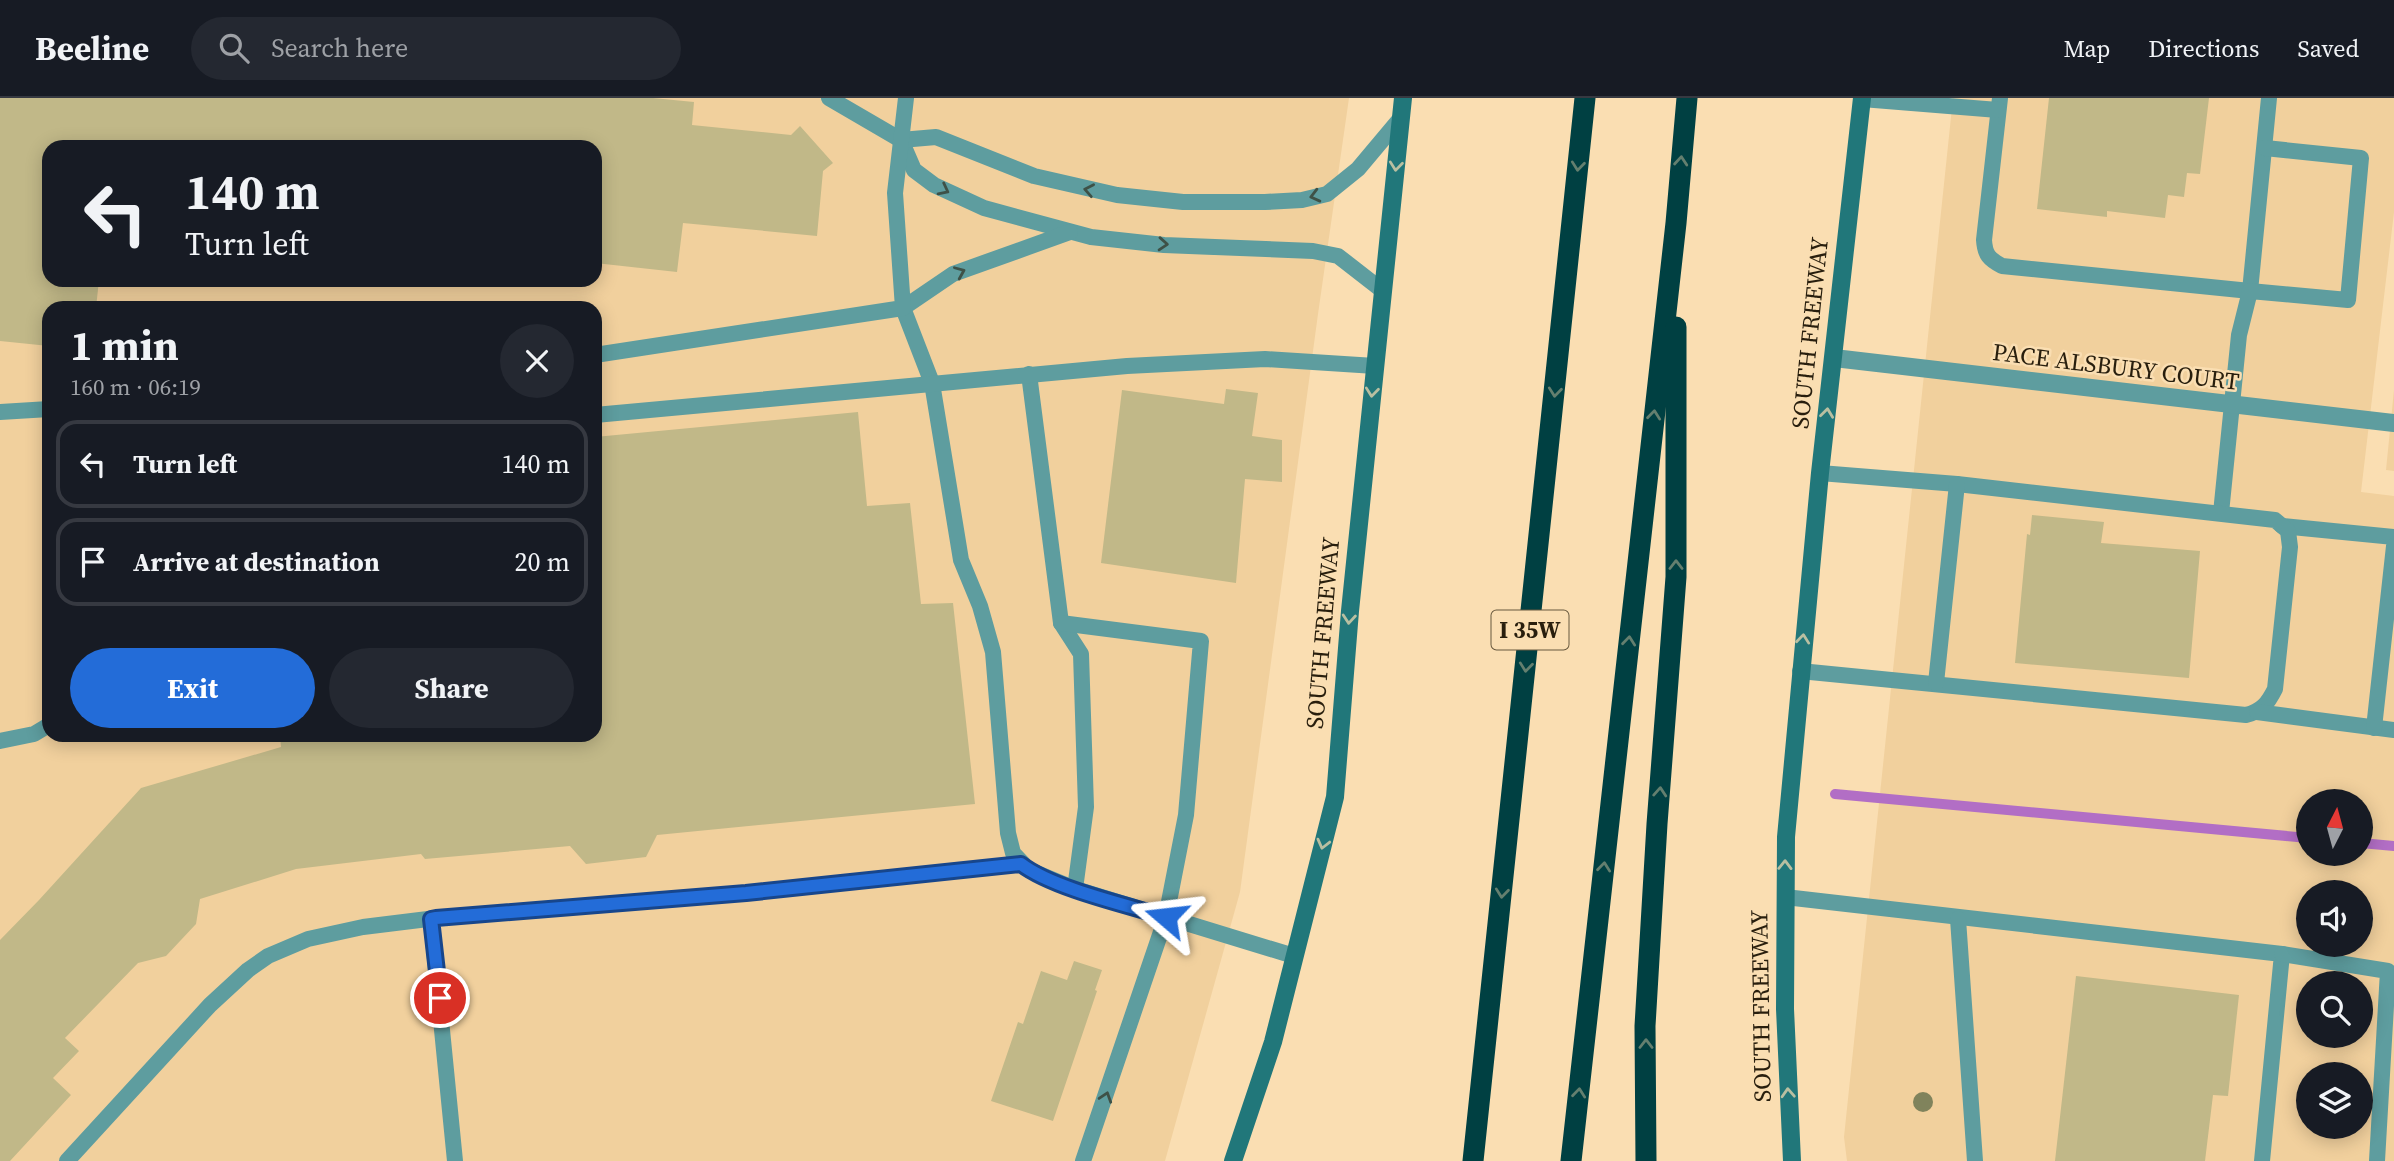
<!DOCTYPE html>
<meta charset="utf-8">
<style>
:root{--surface:#171b24;--page:#242831;--text:#f1f3f6;--muted:#9ea1a6;--line:#363941;--accent:#236cd8}
body{margin:0;font-family:"Source Serif 4",serif;background:var(--page);color:var(--text);height:100vh;display:flex;flex-direction:column;font-size:26px;white-space:nowrap}
*{box-sizing:border-box;margin:0}
p{font-size:23px;color:var(--muted)}
.icon{flex:none;width:38px;height:38px;fill:none;stroke:currentColor;stroke-width:2;stroke-linecap:round;stroke-linejoin:round}
.map{position:relative;flex:1;overflow:hidden}
.panel{position:absolute;left:42px;top:203px;width:560px;height:441px;display:flex;flex-direction:column;background:var(--surface);border-radius:21px;box-shadow:0 4px 18px #0003}
.panel>*{flex:none}
.top-card{position:absolute;left:42px;top:42px;width:560px;height:147px;border-radius:21px;box-shadow:0 4px 18px #0003;background:#171b24;color:var(--text);overflow:hidden}
.needle{width:46px;rotate:6deg}
.tools{position:absolute;left:2296px;top:691px;display:grid;gap:14px}
.tools a{display:grid;place-items:center;width:77px;height:77px;border-radius:50%;background:var(--surface);box-shadow:0 4px 18px #0003;font-size:35px}
.pin{position:absolute;display:grid;place-items:center;width:60px;height:60px;color:#fff;margin:-30px;border:4px solid #fff;border-radius:50%;box-shadow:0 2px 7px #0007}
.me{position:absolute;width:77px;margin:-38px;rotate:287deg;stroke-linejoin:round;filter:drop-shadow(0 0 5px #0008)}
.turn{display:flex;align-items:center;gap:24px;height:147px;padding:0 28px;font-size:32px}
.turn .icon{width:91px;height:91px;stroke-width:2.5}
.turn b{display:block;font-size:49px;line-height:60px}
.round{display:grid;place-items:center;flex:none;width:74px;height:74px;border-radius:37px;background:var(--page)}
.headline{display:flex;align-items:center;justify-content:space-between;height:119px;padding:0 28px}
h1{font-size:42px;font-weight:700;line-height:52px}
.button{display:flex;gap:14px;margin-top:auto;padding:14px 28px}
.button a{flex:1;height:80px;border-radius:42px;background:var(--accent);color:#fff;font-size:28px;font-weight:700;line-height:80px;text-align:center}
.button a+a{background:var(--page);color:var(--text)}
ul{padding:0;list-style:none}
li{display:flex;align-items:center;gap:21px;height:88px;margin:0 14px 10px;padding:0 14px;border:4px solid var(--line);border-radius:21px}
li div{flex:1}
li b{display:block;font-size:26px}
li em{font-style:normal}
header{display:flex;align-items:center;gap:42px;box-sizing:border-box;height:98px;padding:0 35px;background:var(--surface);border-bottom:2px solid var(--line)}
header strong{font-size:33px}
nav{display:flex;gap:38px;margin-inline-start:auto;font-size:24px}
.search{width:490px;height:63px;background:var(--page);display:flex;align-items:center;gap:18px;box-sizing:border-box;padding:0 24px;border-radius:38px;color:var(--muted);font-size:26px}
.map>svg:first-child{display:block}
</style>
<header>
<strong>Beeline</strong>
<div class="search"><svg class="icon" aria-label="search" viewBox="0 0 24 24"><circle cx="10" cy="10" r="6"/><path d="M15 15l6 6"/></svg>Search here</div>
<nav><a>Map</a><a>Directions</a><a>Saved</a></nav>
</header>
<div class="map">
<svg width="2394" height="1063" viewBox="0 0 2394 1063">
<rect width="100%" height="100%" fill="#fadeb2"/>
<!-- built -->
<g fill="#f1d09d" fill-rule="evenodd">
<path d="M0,0H1349L1318,216L1240,794L1165,1063H0ZM49,49H595V182H49ZM49,210H595V637H49Z"/>
<path d="M1953,0H2394V114L2361,394L2394,398V1063H1847L1844,1039ZM2308,704H2361V756H2308ZM2308,794H2361V847H2308ZM2308,886H2361V938H2308ZM2308,976H2361V1029H2308Z"/>
<path d="M2394,292V373L2386,372Z"/>
</g>
<g fill="none" stroke-linecap="round" stroke-linejoin="round">
<!-- stream -->
<g stroke="#b26ec5" stroke-width="10">
<path d="M1835,696L2308,740"/>
<path d="M2361,745L2394,748"/>
</g>
</g>
<!-- building -->
<g fill="#c1b888">
<path d="M0,0H653L694,4L692,27L791,37L800,28L833,65L823,73L817,138L683,125L677,174L595,165V49H49V182H99L96,210H49V248L0,243Z"/>
<path d="M2049,0H2209L2200,76L2187,75L2184,99L2168,97L2165,120L2107,113V119L2037,111Z"/>
<path d="M225,182H279L278,189L225,184Z"/>
<path d="M504,182H530L529,186L504,184Z"/>
<path d="M1226,291L1258,295L1252,338L1282,342V384L1245,381L1236,485L1101,465L1122,292L1224,306Z"/>
<path d="M858,314L867,408L910,405L921,506L953,505L975,706L657,737L646,759L586,766L570,748L425,761L421,756L296,771L200,801L196,826L166,858L138,865L65,940L79,953L53,980L71,997L10,1063H0V842L39,802L141,690L281,649L280,637H595V339Z"/>
<path d="M2032,417L2104,424L2101,445L2200,453L2189,580L2015,565L2027,436L2030,437Z"/>
<path d="M1074,863L1102,872L1095,892L1097,893L1053,1023L991,1003L1018,924L1023,926L1041,873L1067,882Z"/>
<path d="M2076,878L2239,897L2228,998L2213,997L2205,1063H2055Z"/>
</g>
<g fill="none" stroke-linecap="round" stroke-linejoin="round">
<!-- service -->
<g stroke="#5e9d9f" stroke-width="16">
<path d="M829,0L901,42L914,72L934,87L984,110L1091,139L1164,147L1313,153L1338,158L1383,193"/>
<path d="M2000,0L1984,142C1985,157 1989,161 2002,168L2250,193L2269,0"/>
<path d="M1862,1L1998,12"/>
<path d="M901,42L936,39L1034,78L1117,97L1183,104H1265L1302,102L1327,96L1358,71L1400,21"/>
<path d="M1070,134L953,176L903,210L932,285L961,462L980,508L993,554L1008,735L1013,755L1029,772L1075,791L1294,858"/>
<path d="M595,257L903,210L895,95L906,0"/>
<path d="M1029,276L1061,525L1081,556L1086,709L1075,791"/>
<path d="M0,314L49,311"/>
<path d="M595,317L1127,268L1265,261L1375,268"/>
<path d="M2221,415L2239,237L2250,193L2348,202L2361,60L2265,50"/>
<path d="M2282,428L2394,439"/>
<path d="M1061,525L1201,543L1186,717L1166,819L1083,1063"/>
<path d="M1800,573L2246,617C2262,613 2268,605 2275,591L2290,449L2288,433L2275,422L1957,386L1820,375"/>
<path d="M1936,585L1957,386"/>
<path d="M2257,614L2394,632"/>
<path d="M2374,630L2394,448"/>
<path d="M0,643L34,636L49,627"/>
<path d="M1785,799L2282,856L2262,1063"/>
<path d="M431,821L455,1063"/>
<path d="M1958,821L1975,1063"/>
<path d="M2282,856L2388,873L2377,1063"/>
<path d="M67,1063L210,907L248,872L268,858L308,841L363,829L436,820L746,795L1021,766"/>
</g>
<!-- minor -->
<path stroke="#5e9d9f" stroke-width="18" d="M1834,260L2394,325"/>
<!-- secondary -->
<g stroke="#21777a" stroke-width="18">
<path d="M1233,1063L1273,944L1335,699L1350,513L1403,0"/>
<path d="M1792,1063L1785,911L1786,739L1820,375L1862,0"/>
</g>
<!-- motorway -->
<g stroke="#004042" stroke-width="21">
<path d="M1473,1063L1585,0"/>
<path d="M1571,1063L1676,125L1687,0"/>
<path d="M1646,1063L1645,928L1657,726L1676,479V229"/>
</g>
</g>
<!-- trees -->
<circle fill="#80835c" cx="1923" cy="1004" r="10"/>
<!-- one-way arrows -->
<defs><path id="oneway-chevron" d="M-2-3.5L2.5 0L-2 3.5" fill="none" stroke-width="1.6" stroke-linecap="round" stroke-linejoin="round" transform="scale(1.75)"/></defs>
<g stroke="#647f6f">
<use href="#oneway-chevron" transform="translate(1681 63) rotate(-85)"/>
<use href="#oneway-chevron" transform="translate(1578 68) rotate(96)"/>
<use href="#oneway-chevron" transform="translate(1555 294) rotate(96)"/>
<use href="#oneway-chevron" transform="translate(1654 317) rotate(-84)"/>
<use href="#oneway-chevron" transform="translate(1676 467) rotate(-90)"/>
<use href="#oneway-chevron" transform="translate(1629 543) rotate(-84)"/>
<use href="#oneway-chevron" transform="translate(1526 569) rotate(96)"/>
<use href="#oneway-chevron" transform="translate(1660 694) rotate(-86)"/>
<use href="#oneway-chevron" transform="translate(1604 769) rotate(-84)"/>
<use href="#oneway-chevron" transform="translate(1502 795) rotate(96)"/>
<use href="#oneway-chevron" transform="translate(1646 946) rotate(-90)"/>
<use href="#oneway-chevron" transform="translate(1579 995) rotate(-84)"/>
</g>
<g stroke="#b9bfa1">
<use href="#oneway-chevron" transform="translate(1396 68) rotate(96)"/>
<use href="#oneway-chevron" transform="translate(1372 294) rotate(96)"/>
<use href="#oneway-chevron" transform="translate(1827 315) rotate(-83)"/>
<use href="#oneway-chevron" transform="translate(1349 521) rotate(95)"/>
<use href="#oneway-chevron" transform="translate(1803 541) rotate(-84)"/>
<use href="#oneway-chevron" transform="translate(1323 746) rotate(104)"/>
<use href="#oneway-chevron" transform="translate(1785 767) rotate(-89)"/>
<use href="#oneway-chevron" transform="translate(1788 995) rotate(-93)"/>
</g>
<g stroke="#3e5147">
<use href="#oneway-chevron" transform="translate(944 92) rotate(27)"/>
<use href="#oneway-chevron" transform="translate(1089 92) rotate(-169)"/>
<use href="#oneway-chevron" transform="translate(1315 98) rotate(166)"/>
<use href="#oneway-chevron" transform="translate(1163 146) rotate(4)"/>
<use href="#oneway-chevron" transform="translate(960 174) rotate(-23)"/>
<use href="#oneway-chevron" transform="translate(1106 999) rotate(-72)"/>
</g>
<g fill="none" stroke-linecap="round" stroke-linejoin="round">
<defs>
<path id="route" d="M440,900L431,821L436,820L746,795L1021,766C1052,790 1126,807 1166,819"/>
</defs>
<!-- route casing -->
<use href="#route" stroke="#17468c" stroke-width="18"/>
<!-- route -->
<use href="#route" stroke="#236cd8" stroke-width="12"/>
</g>
<g text-anchor="middle" stroke-width="5" stroke-linejoin="round" paint-order="stroke">
<!-- shield labels -->
<rect fill="#fadeb2" stroke="#67583e" stroke-width="2" x="1491.5" y="512.5" width="77" height="39" rx="5"/>
<g font-size="23" font-weight="bold" fill="#281e0d">
<text x="1530" y="540">I 35W</text>
</g>
<!-- street labels -->
<g font-size="24" fill="#281e0d" stroke="#fadeb2">
<text transform="translate(1810 235) rotate(-84)" y="8">SOUTH FREEWAY</text>
<text transform="translate(2116 269) rotate(7)" y="8">PACE ALSBURY COURT</text>
<text transform="translate(1323 535) rotate(-85)" y="8">SOUTH FREEWAY</text>
<text transform="translate(1761 908) rotate(-91)" y="8">SOUTH FREEWAY</text>
</g>
</g>
</svg>
<div class="tools">
<a><svg class="needle" viewBox="-14 -14 28 28"><path d="M0-13l5 13h-10z" fill="#e53935"/><path d="M0 13l5-13h-10z" fill="#9ea1a6"/></svg></a>
<a><svg class="icon" aria-label="sound" viewBox="0 0 24 24"><path d="M4 9h4l5-4v14l-5-4H4zM17 9q2 3 0 6"/></svg></a>
<a><svg class="icon" aria-label="search" viewBox="0 0 24 24"><circle cx="10" cy="10" r="6"/><path d="M15 15l6 6"/></svg></a>
<a><svg class="icon" aria-label="layers" viewBox="0 0 24 24"><path d="M12 4l9 5-9 5-9-5zM3 14l9 5 9-5"/></svg></a>
</div>
<div class="pin" style="left:440px;top:900px;background:#d93025"><svg class="icon" aria-label="arrive" viewBox="0 0 24 24"><path d="M6 21V4h12l-3 4 3 4H6"/></svg></div>
<svg class="me" style="left:1166px;top:819px" viewBox="-20 -20 40 40"><path d="M0-17L14 15 0 8-14 15z" fill="#236cd8" stroke="#fff" stroke-width="4"/></svg>
<div class="top-card">
<div class="turn"><svg class="icon" aria-label="left" viewBox="0 0 24 24"><path d="M17 20v-9H6M10 6l-5 5 5 5"/></svg><div><b>140 m</b>Turn left</div></div>
</div>
<section class="panel">
<div class="headline"><div><h1>1 min</h1><p>160 m · 06:19</p></div><a class="round"><svg class="icon" aria-label="close" viewBox="0 0 24 24"><path d="M6 6l12 12M18 6L6 18"/></svg></a></div>
<ul>
<li><svg class="icon" aria-label="left" viewBox="0 0 24 24"><path d="M17 20v-9H6M10 6l-5 5 5 5"/></svg><div><b>Turn left</b></div><em>140 m</em></li>
<li><svg class="icon" aria-label="arrive" viewBox="0 0 24 24"><path d="M6 21V4h12l-3 4 3 4H6"/></svg><div><b>Arrive at destination</b></div><em>20 m</em></li>
</ul>
<div class="button"><a>Exit</a><a>Share</a></div>
</section>
</div>
